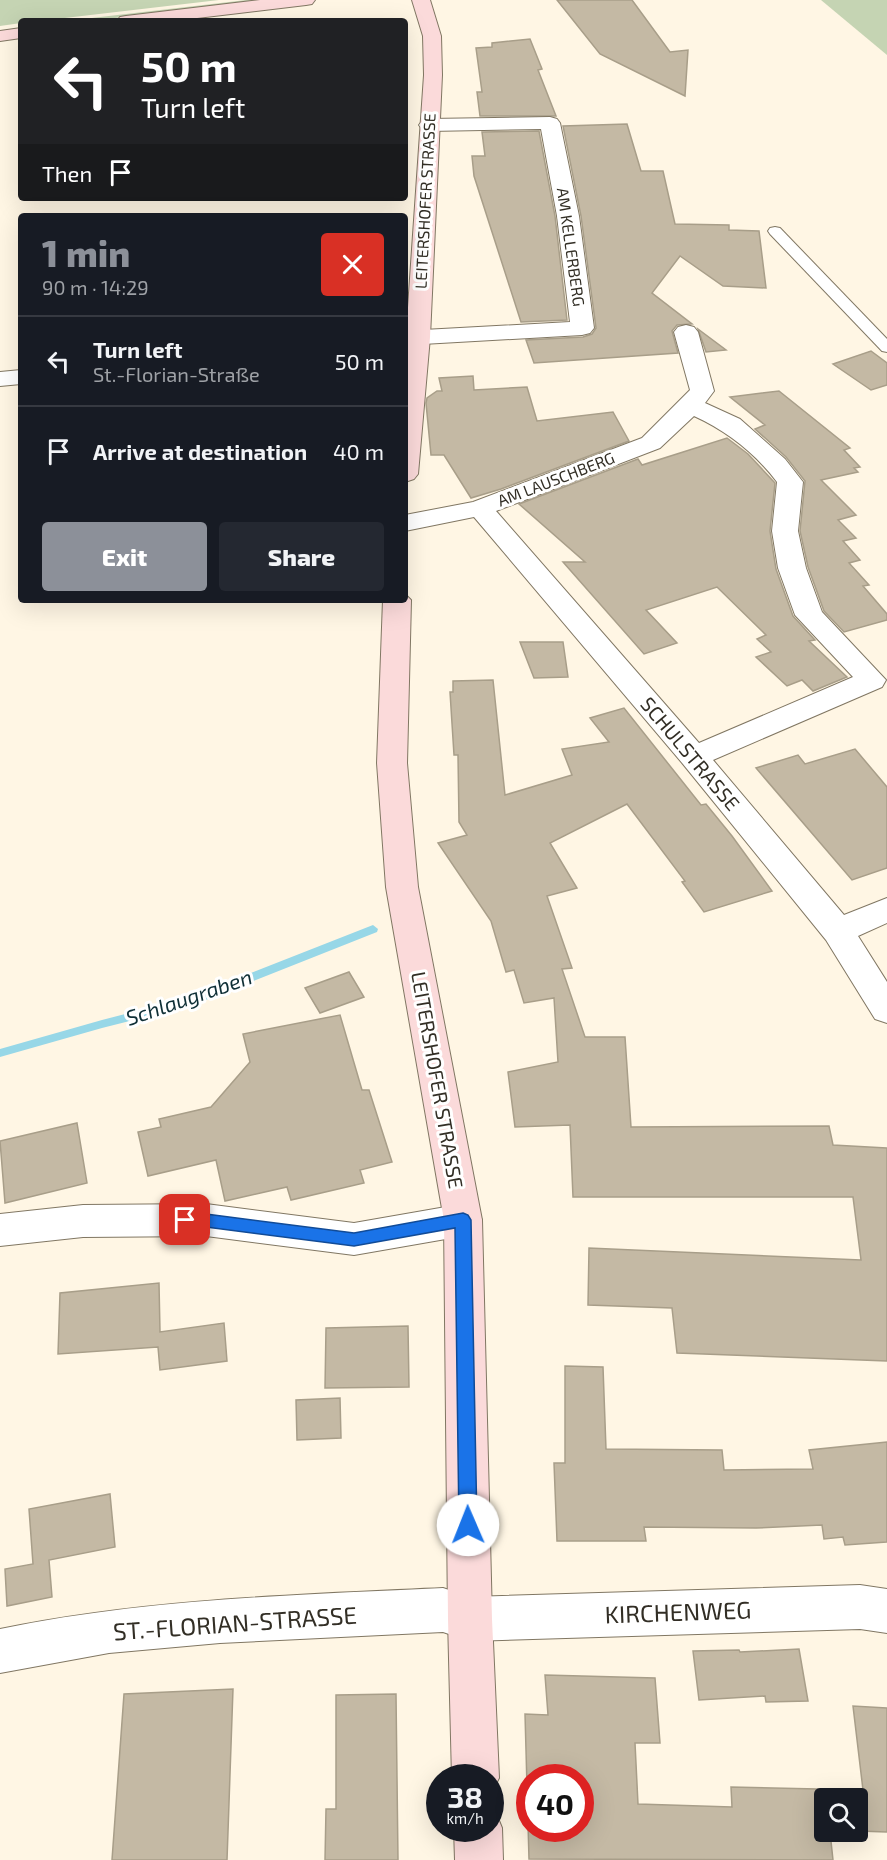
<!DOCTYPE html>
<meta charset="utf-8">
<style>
:root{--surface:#171b24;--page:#242831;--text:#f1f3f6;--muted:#9ea1a6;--line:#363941;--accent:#8c9099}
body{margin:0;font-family:"Exo 2",sans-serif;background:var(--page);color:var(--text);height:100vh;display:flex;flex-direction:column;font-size:22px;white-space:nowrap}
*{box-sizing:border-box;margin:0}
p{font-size:20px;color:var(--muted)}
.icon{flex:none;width:33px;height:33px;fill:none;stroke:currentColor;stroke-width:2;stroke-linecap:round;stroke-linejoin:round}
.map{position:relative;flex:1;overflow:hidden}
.side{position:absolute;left:18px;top:213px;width:390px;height:390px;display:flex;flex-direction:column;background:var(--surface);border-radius:6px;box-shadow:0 6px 24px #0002}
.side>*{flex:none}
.banner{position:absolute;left:18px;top:18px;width:390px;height:183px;border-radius:6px;box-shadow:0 6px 24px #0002;background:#202124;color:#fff;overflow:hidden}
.fabs{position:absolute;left:814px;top:1788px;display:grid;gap:12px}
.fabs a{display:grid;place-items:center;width:54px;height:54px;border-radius:6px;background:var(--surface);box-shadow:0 6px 24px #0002;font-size:30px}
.speed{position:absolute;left:426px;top:1764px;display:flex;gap:12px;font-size:30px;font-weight:700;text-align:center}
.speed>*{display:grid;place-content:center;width:78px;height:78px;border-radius:50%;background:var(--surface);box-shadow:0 6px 24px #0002;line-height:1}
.speed small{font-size:15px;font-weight:400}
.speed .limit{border:9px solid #d22;background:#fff;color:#111}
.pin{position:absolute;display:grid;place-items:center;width:51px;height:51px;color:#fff;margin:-26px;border-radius:12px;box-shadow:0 3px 9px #0006}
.me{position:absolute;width:66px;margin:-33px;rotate:359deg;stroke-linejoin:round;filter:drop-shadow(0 0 4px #0008)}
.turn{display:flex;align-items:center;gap:21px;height:126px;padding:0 24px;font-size:27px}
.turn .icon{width:78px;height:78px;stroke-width:2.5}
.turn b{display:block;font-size:42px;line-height:51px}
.then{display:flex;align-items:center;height:57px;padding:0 24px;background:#0003;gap:12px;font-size:22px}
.round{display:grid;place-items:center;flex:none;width:63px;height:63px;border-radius:6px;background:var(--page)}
.overview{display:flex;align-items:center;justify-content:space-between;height:102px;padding:0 24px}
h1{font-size:36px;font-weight:800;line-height:45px;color:var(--accent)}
.action{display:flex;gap:12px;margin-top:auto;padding:12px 24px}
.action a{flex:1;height:69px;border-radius:6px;background:var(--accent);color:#fff;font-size:24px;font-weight:800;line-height:69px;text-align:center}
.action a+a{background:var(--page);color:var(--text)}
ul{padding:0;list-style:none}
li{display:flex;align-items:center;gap:18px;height:90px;padding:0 24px;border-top:2px solid var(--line)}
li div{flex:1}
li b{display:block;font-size:22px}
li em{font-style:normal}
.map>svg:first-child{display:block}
</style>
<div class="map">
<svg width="887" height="1860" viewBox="0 0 887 1860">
<rect width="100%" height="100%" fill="#fff6e4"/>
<!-- green -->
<g fill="#c5d4b3">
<path d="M0,0H219L39,21H21V23L0,26Z"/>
<path d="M246,0H271L89,21H66Z"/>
<path d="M821,0H887V55Z"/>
</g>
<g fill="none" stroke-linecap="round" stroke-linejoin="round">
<!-- stream -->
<path fill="#97d7e7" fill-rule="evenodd" d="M373,925L378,929L377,932L193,1005L102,1028L0,1057V1049L102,1020L187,998Z"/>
</g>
<!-- building -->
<g fill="#c4b9a4" stroke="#a89e89" stroke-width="1.5" fill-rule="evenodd">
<path d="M557,0H632L670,52L688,50L685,96L600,54Z"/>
<path d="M530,39L542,69L538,70L556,116H480L477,92H482L476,48L492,47V43Z"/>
<path d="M627,124L641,171H663L675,224L729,225V230L759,231L766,288L723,286L680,256L652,293L692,324L677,325L672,331L678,353L534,363L526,340L583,337L592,334L596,328L581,216L563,126Z"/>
<path d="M539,131L555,216L567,320L521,322L474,176L472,156H485L482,132Z"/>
<path d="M698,329L726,350L706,352Z"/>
<path d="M871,351L887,363V385L871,390L833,364Z"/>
<path d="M473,376L474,390L527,387L537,421L613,412L629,441L501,489L471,498L444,455H431L426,403L427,398L437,391H442L439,378Z"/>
<path d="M779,391L850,448L844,450L860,467L854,468L858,472L821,480L856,515L838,520L856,538L843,541L860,560L849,563L869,585L863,586L887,614V620L844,632L824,611L808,567L800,531L805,481L786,457L755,429L765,425L730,397Z"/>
<path d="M727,438L748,454L775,483L770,531L776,569L793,616L815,640L809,641L847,677L813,691L802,680L787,686L756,657L771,652L757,639L766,635L717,587L646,610L677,643L644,654L563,562H585L519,504L638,459L642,465Z"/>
<path d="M520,642H563L568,677L534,678Z"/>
<path d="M493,680L505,795L572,775L562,749L609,742L590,718L624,708L701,805L706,804L732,836L772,891L704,912L682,882L685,881L627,804L550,843L577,888L547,896L572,968L562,969L585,1037H625L631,1127L829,1126L833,1145L887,1148V1361L677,1353L672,1308L588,1305L589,1248L861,1260L853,1197H573L570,1125L515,1127L508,1072L558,1062L554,998L524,1003L514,970L506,972L491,921L438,843L467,835L459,822L458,755H454L450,692H453V681Z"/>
<path d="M855,749L887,787V868L852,880L756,768L798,755L805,764Z"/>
<path d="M349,972L364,997L320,1013L305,988Z"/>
<path d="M340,1015L362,1090H369L392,1162L360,1170L364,1183L291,1200L287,1187L225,1201L216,1160L148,1176L138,1132L161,1127L159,1119L211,1107L250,1062L243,1034Z"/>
<path d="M77,1123L87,1183L5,1203L0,1141Z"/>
<path d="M159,1283L160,1332L224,1323L227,1361L160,1370L158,1347L58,1354L60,1293Z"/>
<path d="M408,1326L409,1387L325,1388L326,1328Z"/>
<path d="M565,1366L603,1367L606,1449L722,1450L724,1470L813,1469L809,1450L887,1442V1542L845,1545L843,1537L824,1539L822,1525L756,1528L644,1527L646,1541H557L554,1463H565Z"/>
<path d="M340,1398L341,1438L297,1440L296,1400Z"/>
<path d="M110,1494L115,1547L49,1560L52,1597L7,1606L5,1569L33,1564L29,1509Z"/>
<path d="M799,1649L808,1701L766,1702L765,1696L699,1700L693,1651L739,1650L740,1652Z"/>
<path d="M545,1675L655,1678L660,1743H635L638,1804L732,1807L731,1787L863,1790L853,1706L887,1708V1832L858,1831V1798H825V1832H830L833,1860L529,1859L525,1714L548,1715ZM530,1778H580V1828H530Z"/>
<path d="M233,1689L227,1860H112L124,1694Z"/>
<path d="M396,1694L398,1860H325L326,1809H336V1695Z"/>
</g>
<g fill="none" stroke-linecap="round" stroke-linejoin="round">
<defs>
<path id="lane" d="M775,227L780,228L887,339V352L882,351L770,234L768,231L770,228Z"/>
<g id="street">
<path d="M550,117L557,119L560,123L579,216L594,328L590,333L582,335L405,345V331L570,322L557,216L541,129L429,131L422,129L419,125L422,121L429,119Z"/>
<path d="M686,325L694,327L698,332L714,391L705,403L740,419L785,459L803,482L798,531L806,568L822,612L886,680L882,687L713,760L844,915L887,898V923L858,936L887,982V1023L875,1019L826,940L683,764L474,517L405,531V515L473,502L642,438L690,390L674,332L678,327ZM694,416C727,431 755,453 777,482L772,531L778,568L795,615L853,677L699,743L496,511L660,448Z"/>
<path d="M21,370V384L0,386V372Z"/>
<path d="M206,1204L354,1223L463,1204L476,1209L482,1220L476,1231L463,1236L354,1255L206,1236L83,1237L0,1246V1214L83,1205Z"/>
<path d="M860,1585L887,1589V1633L860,1629L470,1641L443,1632L220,1643L109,1653L0,1673V1629C146,1599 294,1595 443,1588L470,1597Z"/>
</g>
<g id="secondary">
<path d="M260,0H315L312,4L306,5L172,21H117L120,17L126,16Z"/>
<path d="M412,0H430L441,36L442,75L430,337L418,474L414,479L405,482V351L424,75L423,36Z"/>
<path d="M21,28V38L0,41V31Z"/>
<path d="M405,594L411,600L407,763L418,887L482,1220L492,1619L499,1778L490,1795V1778H452L448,1619L444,1220L386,887L377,763L383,600H405Z"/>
<path d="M490,1809L495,1811L502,1828L503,1860H455L454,1828H490Z"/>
</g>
</defs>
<!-- lane casing -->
<use href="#lane" stroke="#817763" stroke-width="2"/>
<!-- street casing -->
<use href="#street" stroke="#817763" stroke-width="2"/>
<!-- secondary casing -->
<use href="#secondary" stroke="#817763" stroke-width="2"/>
<!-- lane -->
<use href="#lane" fill="#fff" fill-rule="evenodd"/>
<!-- street -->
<use href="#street" fill="#fff" fill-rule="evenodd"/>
<!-- secondary -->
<use href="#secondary" fill="#fbdada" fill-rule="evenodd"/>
</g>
<!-- route -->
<path fill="#1a73e8" stroke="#114b97" stroke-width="1.5" d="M463,1213L468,1215L471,1220L477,1525L474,1531L468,1534L462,1531L459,1525L455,1228L354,1246L206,1227L180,1225L177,1220L180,1216L206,1214L354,1233Z"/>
<g text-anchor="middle" stroke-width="6" stroke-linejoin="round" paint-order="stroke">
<!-- far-street labels -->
<g font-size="16" fill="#322e25" stroke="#fff">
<text transform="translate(425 201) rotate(-87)" y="6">LEITERSHOFER STRASSE</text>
<text transform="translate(571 247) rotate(82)" y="6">AM KELLERBERG</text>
<text transform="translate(556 479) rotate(-21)" y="6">AM LAUSCHBERG</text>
</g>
<!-- street labels -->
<g font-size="20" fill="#322e25" stroke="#fff">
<text transform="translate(690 754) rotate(50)" y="7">SCHULSTRASSE</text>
<text transform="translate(437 1080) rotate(80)" y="7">LEITERSHOFER STRASSE</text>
</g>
<!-- water labels -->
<g font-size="21" font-style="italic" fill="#0f2f36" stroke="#fff">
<text transform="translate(189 998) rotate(-19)" y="7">Schlaugraben</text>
</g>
<!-- near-street labels -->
<g font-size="24" fill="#322e25" stroke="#fff">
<text transform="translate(678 1613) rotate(-2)" y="8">KIRCHENWEG</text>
<text transform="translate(235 1624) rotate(-4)" y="8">ST.-FLORIAN-STRASSE</text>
</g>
</g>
</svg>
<div class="fabs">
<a><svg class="icon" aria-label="search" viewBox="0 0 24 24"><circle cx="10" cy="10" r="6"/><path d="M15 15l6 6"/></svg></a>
</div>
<div class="speed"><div>38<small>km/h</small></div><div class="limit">40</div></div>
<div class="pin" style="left:185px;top:1220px;background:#d93025"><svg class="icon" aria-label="arrive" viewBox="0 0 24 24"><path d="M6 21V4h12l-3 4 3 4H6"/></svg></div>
<svg class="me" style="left:468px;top:1525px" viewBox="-20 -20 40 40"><circle r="19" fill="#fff"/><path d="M0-13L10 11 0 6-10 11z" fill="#1a73e8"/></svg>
<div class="banner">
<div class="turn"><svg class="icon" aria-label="left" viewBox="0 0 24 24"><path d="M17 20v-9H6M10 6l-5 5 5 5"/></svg><div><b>50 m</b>Turn left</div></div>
<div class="then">Then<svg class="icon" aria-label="arrive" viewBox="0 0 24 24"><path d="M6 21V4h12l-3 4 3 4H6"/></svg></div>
</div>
<section class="side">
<div class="overview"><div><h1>1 min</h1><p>90 m · 14:29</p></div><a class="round" style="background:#d93025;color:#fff"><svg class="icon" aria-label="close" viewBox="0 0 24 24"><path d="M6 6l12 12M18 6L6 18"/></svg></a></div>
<ul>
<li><svg class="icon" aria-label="left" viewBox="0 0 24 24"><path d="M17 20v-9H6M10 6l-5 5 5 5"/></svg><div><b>Turn left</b><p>St.-Florian-Straße</p></div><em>50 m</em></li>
<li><svg class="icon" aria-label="arrive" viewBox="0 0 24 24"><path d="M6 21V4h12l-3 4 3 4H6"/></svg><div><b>Arrive at destination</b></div><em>40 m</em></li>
</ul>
<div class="action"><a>Exit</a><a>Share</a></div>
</section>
</div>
